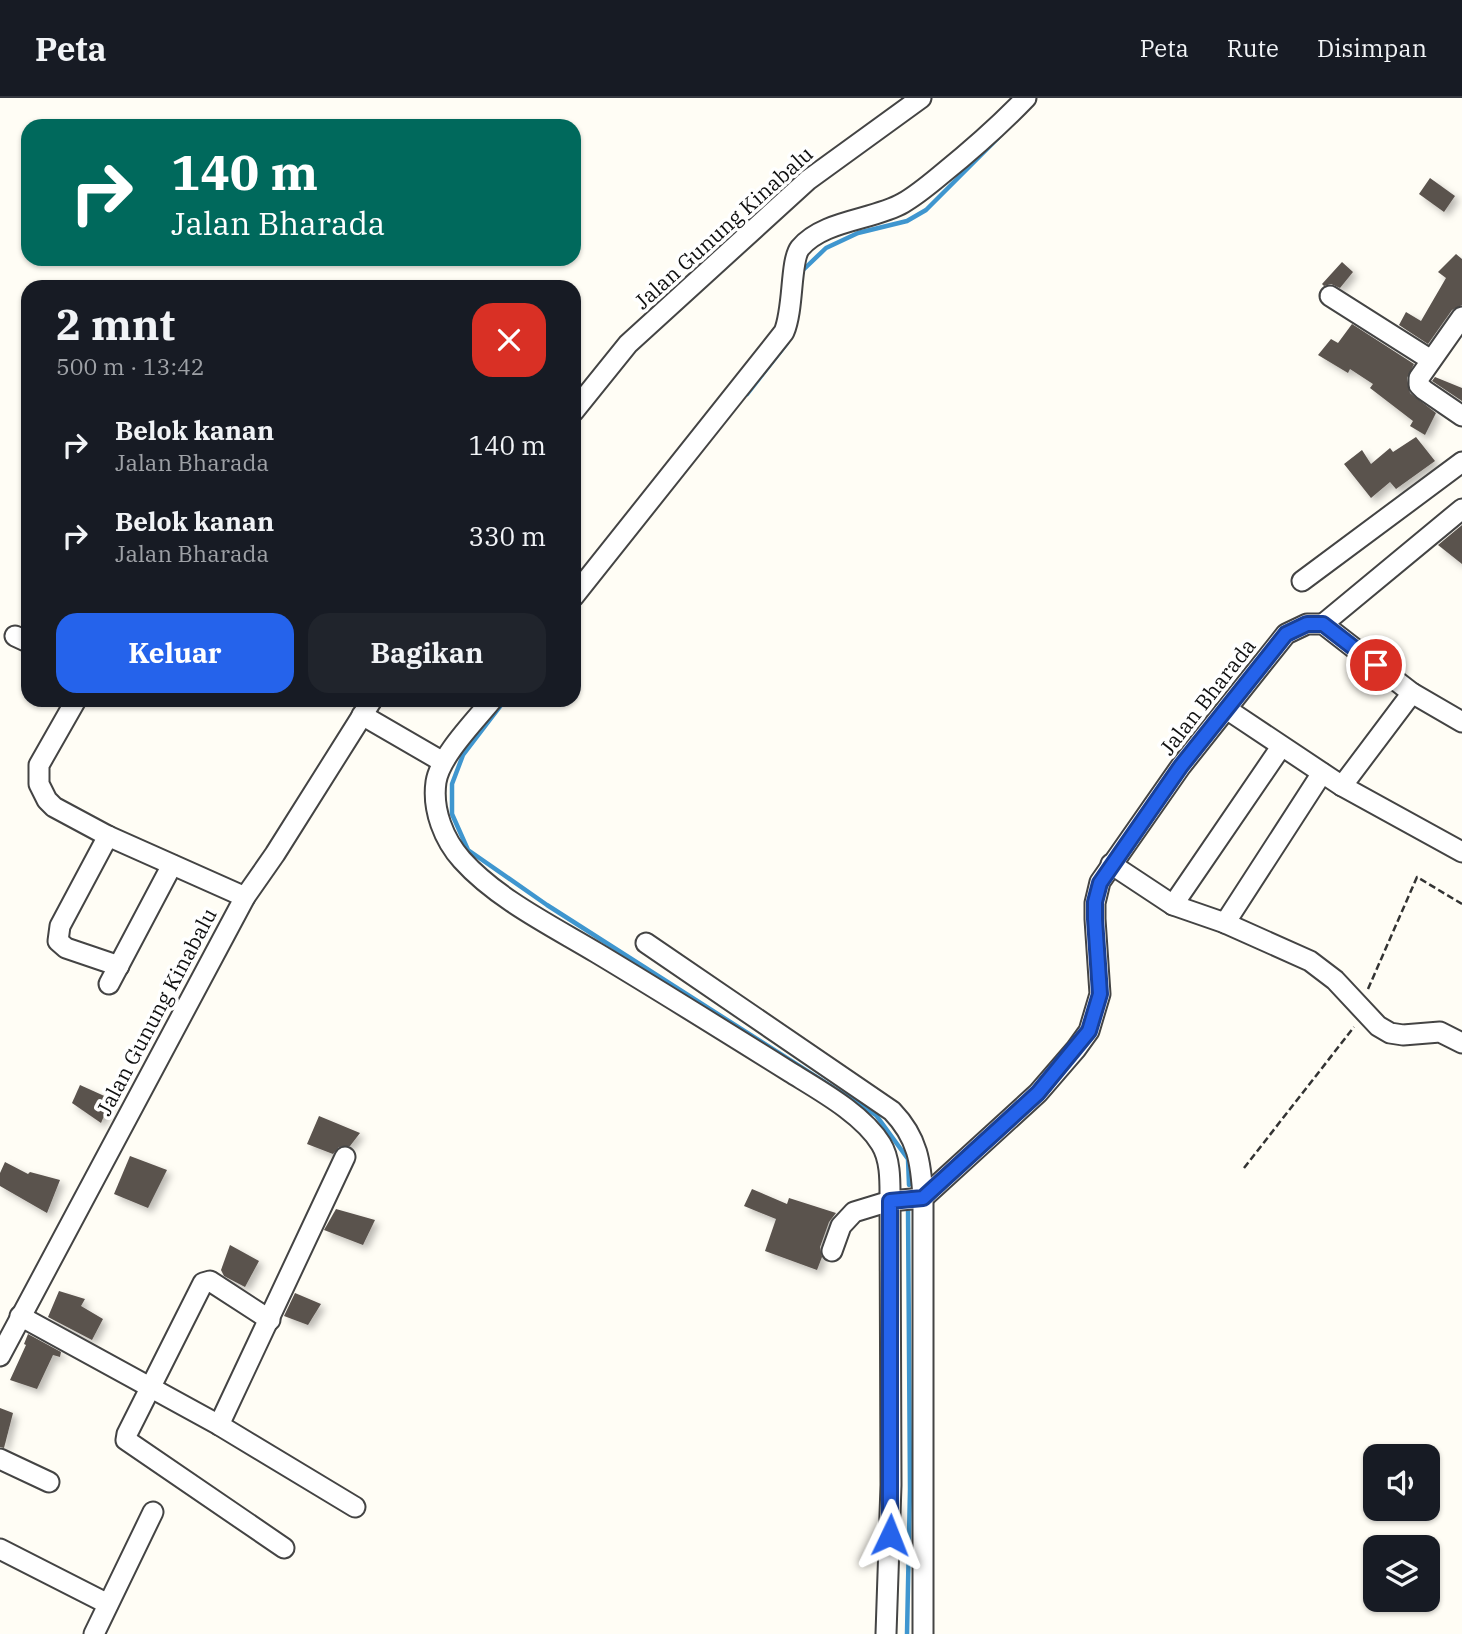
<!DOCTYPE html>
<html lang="id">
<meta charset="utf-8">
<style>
:root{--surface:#171b24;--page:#20242c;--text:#f1f3f6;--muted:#9ea1a6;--line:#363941;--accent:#2563eb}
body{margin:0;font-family:"IBM Plex Serif",serif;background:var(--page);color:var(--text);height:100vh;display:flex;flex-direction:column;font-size:26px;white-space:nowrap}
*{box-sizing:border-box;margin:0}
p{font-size:23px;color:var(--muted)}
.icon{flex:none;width:38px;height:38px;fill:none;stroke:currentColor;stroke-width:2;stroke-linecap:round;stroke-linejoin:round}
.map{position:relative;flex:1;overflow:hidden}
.side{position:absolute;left:21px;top:182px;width:560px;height:427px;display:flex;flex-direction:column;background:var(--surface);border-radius:21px;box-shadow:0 2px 5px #0004}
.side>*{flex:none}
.top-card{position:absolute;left:21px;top:21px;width:560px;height:147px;border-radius:21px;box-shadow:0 2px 5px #0004;background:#00695c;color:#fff;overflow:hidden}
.tools{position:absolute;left:1363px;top:1346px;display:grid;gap:14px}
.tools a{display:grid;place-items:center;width:77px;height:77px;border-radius:14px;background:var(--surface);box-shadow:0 2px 5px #0004;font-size:35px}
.pin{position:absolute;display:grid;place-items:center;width:60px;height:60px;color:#fff;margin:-30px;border:4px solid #fff;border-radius:50%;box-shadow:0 2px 7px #0007}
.me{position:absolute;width:77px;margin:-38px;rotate:2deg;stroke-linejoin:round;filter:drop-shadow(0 0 5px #0008)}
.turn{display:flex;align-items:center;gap:24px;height:147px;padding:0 35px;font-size:32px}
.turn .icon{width:91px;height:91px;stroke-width:2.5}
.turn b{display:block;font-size:49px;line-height:60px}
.round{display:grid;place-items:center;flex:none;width:74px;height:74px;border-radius:21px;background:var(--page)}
.head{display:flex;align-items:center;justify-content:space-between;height:119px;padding:0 35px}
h1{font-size:42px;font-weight:800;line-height:52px}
.primary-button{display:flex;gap:14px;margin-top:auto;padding:14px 35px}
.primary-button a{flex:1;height:80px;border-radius:21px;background:var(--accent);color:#fff;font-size:28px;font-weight:800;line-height:80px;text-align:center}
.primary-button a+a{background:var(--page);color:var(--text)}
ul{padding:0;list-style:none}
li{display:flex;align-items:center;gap:21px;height:91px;padding:0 35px}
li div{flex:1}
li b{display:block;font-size:26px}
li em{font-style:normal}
header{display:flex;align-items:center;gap:42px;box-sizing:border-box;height:98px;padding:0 35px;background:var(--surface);border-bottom:2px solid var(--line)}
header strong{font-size:33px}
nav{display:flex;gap:38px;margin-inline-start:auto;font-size:24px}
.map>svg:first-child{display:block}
</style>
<header>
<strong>Peta</strong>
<nav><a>Peta</a><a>Rute</a><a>Disimpan</a></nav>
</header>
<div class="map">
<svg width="1462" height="1536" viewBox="0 0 1462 1536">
<defs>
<filter id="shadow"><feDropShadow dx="4.5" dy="4.5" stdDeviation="3.5" flood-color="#0004"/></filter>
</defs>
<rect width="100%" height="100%" fill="#fffdf5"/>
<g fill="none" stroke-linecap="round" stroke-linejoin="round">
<!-- stream -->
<g stroke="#3f96cf" stroke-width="4.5">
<path d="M802,173L826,150L858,135L907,123L926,112L998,40"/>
<path d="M747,296L787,245"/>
<path d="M505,602L463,657L452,686V716L468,752L547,807L876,1017L908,1061L909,1087"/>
<path d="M907,1536L910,1391L908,1109"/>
</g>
</g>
<!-- building -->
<g fill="#5a524d" filter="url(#shadow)">
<path d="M1430,80L1455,98L1444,114L1419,96Z"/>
<path d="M1456,156L1462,161V207L1452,212L1428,246L1399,227L1406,214L1421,223L1446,180L1438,174Z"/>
<path d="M1342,164L1353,174L1340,190L1331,186L1324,188L1322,186Z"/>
<path d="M1352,226L1414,266L1407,280L1410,295L1436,315L1425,337L1410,328L1413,323L1370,290L1373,286L1350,271L1348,275L1318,257L1331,241L1338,245Z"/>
<path d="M1435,279L1462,290V303L1432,283Z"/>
<path d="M1416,339L1435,363L1396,391L1390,384L1371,400L1344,366L1362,352L1371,366L1390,350L1393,354Z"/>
<path d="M1462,427V466L1438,447Z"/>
<path d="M80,987L111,1001L101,1025L72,1005Z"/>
<path d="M319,1018L360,1035L350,1048L339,1049L333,1056L307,1046Z"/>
<path d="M130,1058L167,1072L148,1110L114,1096Z"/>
<path d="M5,1064L28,1076L30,1074L60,1082L47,1115L0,1088V1075Z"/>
<path d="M752,1091L787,1106L789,1100L836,1115L829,1124L820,1149L822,1159L817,1172L765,1153L776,1121L744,1108Z"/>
<path d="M336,1111L375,1122L363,1147L324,1132Z"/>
<path d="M230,1147L259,1163L245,1189L224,1178L221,1172Z"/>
<path d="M59,1193L85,1201L81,1208L103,1221L92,1242L48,1219Z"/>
<path d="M295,1195L321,1206L308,1227L284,1218Z"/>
<path d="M28,1236L61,1254L60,1259L53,1257L37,1291L10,1282L26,1247L24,1246Z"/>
<path d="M0,1310L13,1315L4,1350L0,1349Z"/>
</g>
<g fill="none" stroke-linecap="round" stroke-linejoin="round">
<defs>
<g id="minor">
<path d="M1330,198L1431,262"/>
<path d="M1462,219L1419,280V287L1424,292L1462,318"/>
<path d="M574,313L628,246L808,82L921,0"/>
<path d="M1302,483L1462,364"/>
<path d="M574,498L784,234C794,211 790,163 800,150C823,122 874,122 903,105C917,97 930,86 942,76C973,51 998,29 1026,0"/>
<path d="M1323,526L1462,411"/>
<path d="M15,538L28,544"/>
<path d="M76,602L39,667V686L47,702L54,709L108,738L245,799"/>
<path d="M492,602C475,623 440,658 436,684C432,712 444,742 462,762C497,801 552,828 597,855C662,894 726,934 790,974C819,992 863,1016 881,1046C891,1062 890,1085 890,1103L891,1387L886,1536"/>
<path d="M1228,612L1342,688L1462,754"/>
<path d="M362,617L443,664"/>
<path d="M1342,688L1412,595"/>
<path d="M108,738L60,828L58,843L66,850L119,868"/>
<path d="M1111,766L1173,807L1225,825L1310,863L1335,882L1378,928L1390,935L1403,937L1440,934L1462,945"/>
<path d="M1173,807L1281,649"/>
<path d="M1225,825L1322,675"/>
<path d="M646,845L892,1013C918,1040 921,1065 923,1100V1536"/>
<path d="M109,886L172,767"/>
<path d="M832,1153L841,1128L854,1114L890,1103L923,1100L1038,995L1076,951L1089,933L1100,896L1095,821V805L1100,784L1181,668L1286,536L1307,526H1323L1412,595L1462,624"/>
<path d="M20,1218L219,1327L355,1409"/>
<path d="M270,1222L210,1183L203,1185L127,1336L126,1342L284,1450"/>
<path d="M0,1258L245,799L275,756L372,602"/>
<path d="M219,1327L345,1059"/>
<path d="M0,1361L49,1384"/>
<path d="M0,1451L108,1506"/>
<path d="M94,1536L153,1414"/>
</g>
</defs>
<!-- minor casing -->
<use href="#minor" stroke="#444" stroke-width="23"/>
<!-- path -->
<g stroke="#333" stroke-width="2.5" stroke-dasharray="7 3.5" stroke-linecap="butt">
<path d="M1368,891L1417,779L1462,806"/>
<path d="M1244,1070L1354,929"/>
</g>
<!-- minor -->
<use href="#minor" stroke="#fff" stroke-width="19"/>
</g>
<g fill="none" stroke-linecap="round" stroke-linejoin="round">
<defs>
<path id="route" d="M890,1437V1103L923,1100L1038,995L1089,933L1100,896L1095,821V804L1100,785L1181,668L1286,536L1307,526H1323L1376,567"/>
</defs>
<!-- route casing -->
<use href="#route" stroke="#184099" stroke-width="18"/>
<!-- route -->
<use href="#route" stroke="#2563eb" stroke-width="12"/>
</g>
<g text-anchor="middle" stroke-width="7" stroke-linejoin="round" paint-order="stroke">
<!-- street labels -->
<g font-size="21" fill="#111" stroke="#fff">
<text transform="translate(724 130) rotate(-42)" y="7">Jalan Gunung Kinabalu</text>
<text transform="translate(1208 599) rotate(-52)" y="7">Jalan Bharada</text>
<text transform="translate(157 914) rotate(-62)" y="7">Jalan Gunung Kinabalu</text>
</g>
</g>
</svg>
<div class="tools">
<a><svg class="icon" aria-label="sound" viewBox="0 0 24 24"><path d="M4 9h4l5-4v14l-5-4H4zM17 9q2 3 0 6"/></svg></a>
<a><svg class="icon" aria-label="layers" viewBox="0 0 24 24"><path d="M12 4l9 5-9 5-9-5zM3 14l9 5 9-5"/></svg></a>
</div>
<div class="pin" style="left:1376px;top:567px;background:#d93025"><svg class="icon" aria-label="arrive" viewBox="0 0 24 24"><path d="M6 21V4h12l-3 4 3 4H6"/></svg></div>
<svg class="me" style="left:890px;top:1437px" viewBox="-20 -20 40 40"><path d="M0-17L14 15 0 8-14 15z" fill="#2563eb" stroke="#fff" stroke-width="4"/></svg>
<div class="top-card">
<div class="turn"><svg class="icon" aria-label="right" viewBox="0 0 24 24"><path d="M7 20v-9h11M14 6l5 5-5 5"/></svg><div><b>140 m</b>Jalan Bharada</div></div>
</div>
<section class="side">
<div class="head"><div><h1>2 mnt</h1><p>500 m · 13:42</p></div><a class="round" style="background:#d93025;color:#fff"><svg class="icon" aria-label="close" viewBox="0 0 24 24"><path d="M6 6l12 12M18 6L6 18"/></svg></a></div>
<ul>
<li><svg class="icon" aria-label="right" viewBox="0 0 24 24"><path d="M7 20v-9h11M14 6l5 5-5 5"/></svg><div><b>Belok kanan</b><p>Jalan Bharada</p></div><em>140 m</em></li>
<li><svg class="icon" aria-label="right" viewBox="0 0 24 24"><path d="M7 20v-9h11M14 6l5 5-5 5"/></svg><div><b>Belok kanan</b><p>Jalan Bharada</p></div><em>330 m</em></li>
</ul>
<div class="primary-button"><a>Keluar</a><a>Bagikan</a></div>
</section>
</div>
